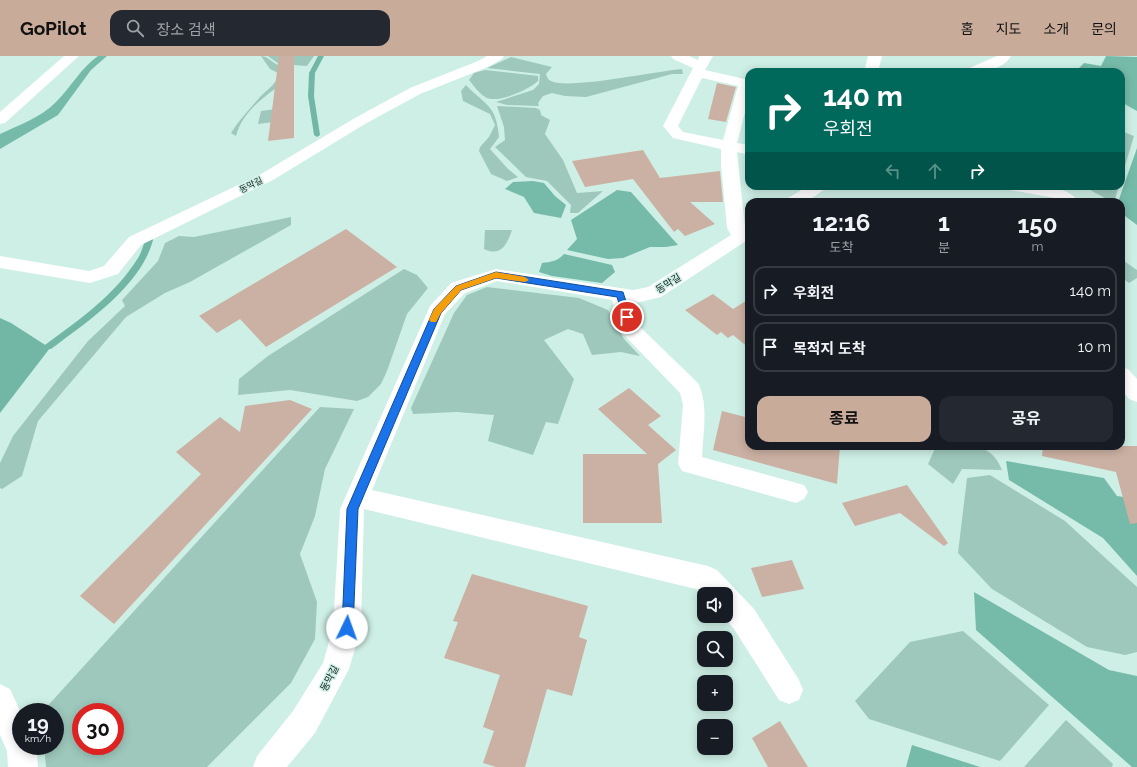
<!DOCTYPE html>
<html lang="ko">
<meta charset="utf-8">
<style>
:root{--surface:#171b24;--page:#242831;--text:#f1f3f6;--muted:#9ea1a6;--line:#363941;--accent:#c9ab9a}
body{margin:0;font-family:Raleway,"Noto Sans KR",sans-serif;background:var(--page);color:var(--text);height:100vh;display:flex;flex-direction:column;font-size:15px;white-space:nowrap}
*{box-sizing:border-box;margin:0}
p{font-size:13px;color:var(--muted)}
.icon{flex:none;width:22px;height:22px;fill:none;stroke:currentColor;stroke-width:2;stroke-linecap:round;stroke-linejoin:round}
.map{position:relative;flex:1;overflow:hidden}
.side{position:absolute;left:745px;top:142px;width:380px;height:252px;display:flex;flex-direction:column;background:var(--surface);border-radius:12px;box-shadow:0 2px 10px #0003}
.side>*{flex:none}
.guide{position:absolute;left:745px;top:12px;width:380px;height:122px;border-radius:12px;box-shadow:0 2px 10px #0003;background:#00695c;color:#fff;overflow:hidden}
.tools{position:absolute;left:697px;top:531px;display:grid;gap:8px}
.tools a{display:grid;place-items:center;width:36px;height:36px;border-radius:8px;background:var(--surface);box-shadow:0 2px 10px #0003;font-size:20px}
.speed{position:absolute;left:12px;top:647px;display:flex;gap:8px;font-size:20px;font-weight:700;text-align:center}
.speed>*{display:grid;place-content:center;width:52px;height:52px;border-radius:50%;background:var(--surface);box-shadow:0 2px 10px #0003;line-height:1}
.speed small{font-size:10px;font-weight:400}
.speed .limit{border:6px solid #d22;background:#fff;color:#111}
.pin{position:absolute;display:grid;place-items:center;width:34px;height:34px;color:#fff;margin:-17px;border:2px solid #fff;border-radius:50%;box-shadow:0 1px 4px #0007}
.me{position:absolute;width:44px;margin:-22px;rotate:3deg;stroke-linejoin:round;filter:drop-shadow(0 0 3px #0008)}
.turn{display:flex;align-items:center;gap:14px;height:84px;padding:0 12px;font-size:18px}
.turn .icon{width:52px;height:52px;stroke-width:2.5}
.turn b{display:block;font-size:28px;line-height:34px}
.lanes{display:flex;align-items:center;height:38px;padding:0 12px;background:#0003;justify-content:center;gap:20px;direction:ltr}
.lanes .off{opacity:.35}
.eta{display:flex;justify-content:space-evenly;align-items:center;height:68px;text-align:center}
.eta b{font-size:24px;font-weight:700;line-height:28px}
.action{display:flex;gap:8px;margin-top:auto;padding:8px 12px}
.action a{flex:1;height:46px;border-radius:12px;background:var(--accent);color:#111;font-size:16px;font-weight:700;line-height:46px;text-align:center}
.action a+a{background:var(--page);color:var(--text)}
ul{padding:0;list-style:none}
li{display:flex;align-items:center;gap:12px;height:50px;margin:0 8px 6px;padding:0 4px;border:2px solid var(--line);border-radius:12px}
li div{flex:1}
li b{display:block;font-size:15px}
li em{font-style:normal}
header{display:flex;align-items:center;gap:24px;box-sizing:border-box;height:56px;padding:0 20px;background:var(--accent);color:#111}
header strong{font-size:19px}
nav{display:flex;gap:22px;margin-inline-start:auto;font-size:14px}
.search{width:280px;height:36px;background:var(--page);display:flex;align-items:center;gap:10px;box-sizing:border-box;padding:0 14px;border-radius:12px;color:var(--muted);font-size:15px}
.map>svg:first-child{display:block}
</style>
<header>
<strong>GoPilot</strong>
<div class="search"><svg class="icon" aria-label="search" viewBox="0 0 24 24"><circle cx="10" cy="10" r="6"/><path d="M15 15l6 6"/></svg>장소 검색</div>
<nav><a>홈</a><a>지도</a><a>소개</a><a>문의</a></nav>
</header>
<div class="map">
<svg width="1137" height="711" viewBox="0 0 1137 711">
<rect width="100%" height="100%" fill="#ceefe5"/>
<!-- green -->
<g fill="#9ec8bc" fill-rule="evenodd">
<path d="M261,0C269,0 273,9 282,10L283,27C264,41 242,56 236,80L231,77C239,64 249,54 259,42C269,32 273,31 280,18L270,13Z"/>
<path d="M268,0H314L307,10L279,8Z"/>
<path d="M511,1L552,11L546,18C547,21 548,24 551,25C566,34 658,15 682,13L683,18H672L586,41L565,40L552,37L543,40L538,47L539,50L507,49L496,46L533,34L539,28L540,18L487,12Z"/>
<path d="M485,14L538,20V25C528,34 499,47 487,42C480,39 474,30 469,24L474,17Z"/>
<path d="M466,29C486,50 496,48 499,81L490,93L508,113L518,121L507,125L491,118L479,95L480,91L489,81L495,69L490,58L463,45L461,35Z"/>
<path d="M497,50L536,52L540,54L541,59L550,64L545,78L563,104L577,137L603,135L578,157H570L571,149L547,125L526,121L495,91L505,84L504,71Z"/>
<path d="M291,51L290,64L258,68L261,55Z"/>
<path d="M1121,75L1134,80L1121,123Z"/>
<path d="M1083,130H1119L1114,146H1112Z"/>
<path d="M291,161V169L190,226L165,237L126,261L38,365L22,420L2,433L0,432V407L13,380L88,285L125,250L122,244L158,205L165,187L179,180L194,181Z"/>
<path d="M485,174H512C507,189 501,201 484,193Z"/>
<path d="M1121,203L1137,214V222L1129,227L1121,221Z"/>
<path d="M404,213L417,219L428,232L407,258L387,315L381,328L368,341L357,345L290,334L238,339L239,323L268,300Z"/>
<path d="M487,231L579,242L608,254L624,283L640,300L621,296L592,299L583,278L568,273L544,284L574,323L558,368L546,366L533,399L488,385L494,359L457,356L413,358L411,352L454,257L467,239Z"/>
<path d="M320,351L354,353L325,413L315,460L300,498L317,546L315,583L291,627L207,711H46L44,690H55V656H42ZM81,656H115V690H81Z"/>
<path d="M936,390C963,390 990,383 1002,414L962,413L953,428L928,408Z"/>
<path d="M990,419L1065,465L1137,531V596L1125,599L1087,591L992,533L958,497L967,422Z"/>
<path d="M963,575L1049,649L1000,705L869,663L855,645L910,586Z"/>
<path d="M1066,664L1113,708L1112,711H1024Z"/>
</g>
<!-- forest -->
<g fill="#76bba9">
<path d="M98,0H107L91,14L58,59L0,93V78C19,69 42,61 56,46C71,31 81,12 98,0Z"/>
<path d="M1106,0L1137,1V55L1121,46V16H1082L1077,14L1084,7L1101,10Z"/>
<path d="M1137,92V169L1121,157V146H1118Z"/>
<path d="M533,125L544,127L555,140L566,149L561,162L534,157L524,141L505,133L513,126Z"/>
<path d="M617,134L631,136L678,189L666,191H650L623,202L608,203L567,194L577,183L571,164Z"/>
<path d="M564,198L612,209L615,216L602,227L552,220L539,216L542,207C551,206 558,205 564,198Z"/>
<path d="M1006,405L1104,422L1117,440L1137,443V520L1103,482L1009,424Z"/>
<path d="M974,536L1109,614L1137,620V711H1132L976,574Z"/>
<path d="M912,689L980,711H906Z"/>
</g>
<!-- water -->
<path fill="#72b7a5" d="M0,262L11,267L50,292L0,357Z"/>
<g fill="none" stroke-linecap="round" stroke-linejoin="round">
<!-- stream -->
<g fill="#72b7a5" fill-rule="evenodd">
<path d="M318,0H324L315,17L314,40L320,79L317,81L314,79L308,40L309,17Z"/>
<path d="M146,182H152L153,184C141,230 87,266 51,293H45L44,291L45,289C79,264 115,239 138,202C142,196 143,189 146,182Z"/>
</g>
</g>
<!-- building -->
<g fill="#cbb1a3">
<path d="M279,0H294V82L268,85Z"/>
<path d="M717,27L736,31L726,66L708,63Z"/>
<path d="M643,94L660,122L720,115L723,146H690L715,168L685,180L678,173L674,176L633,123L585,131L572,105Z"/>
<path d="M346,173L397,211L266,291L240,263L217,277L199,260Z"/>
<path d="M713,238L733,253L749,243V292L733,279L728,282L721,276L717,279L685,254Z"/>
<path d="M629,332L661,360L648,369L676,394L658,408L662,467H583V398H647L598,353Z"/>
<path d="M290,344L312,353L114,568L80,540L201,418L176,396L220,361L240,376L245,350Z"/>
<path d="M722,355L749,362V390H840L837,428L713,394Z"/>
<path d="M1043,390H1137V467L1130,468L1116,416L1042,400Z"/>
<path d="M907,429L948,487L944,490L900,457L855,470L842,447Z"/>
<path d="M792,504L804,533L762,541L751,512Z"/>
<path d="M472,518L588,550L579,581L587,584L572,640L547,633L525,711H496L483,707L494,675L483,671L500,619L444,602L458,566L453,565Z"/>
<path d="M780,665L808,711H768L752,682Z"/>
</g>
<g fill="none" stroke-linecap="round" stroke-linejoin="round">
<!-- minor -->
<g fill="#fff" fill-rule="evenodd">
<path d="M64,0H79L5,67L0,68V56Z"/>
<path d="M487,0H504L502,3L488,11L420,38L365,68L273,124L141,189L118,218L90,227L0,212V200L89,215L104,210L129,181L261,118L355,62L410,32L478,5Z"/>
<path d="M671,0H689L698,4L699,0H713L705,14L749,24V41L737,87L749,89V99L737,96L745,171L749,169V183L661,241L632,248L639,270L698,327C709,349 703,377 702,401L804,429L808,436L804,443L796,447L682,415L678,408L683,349L680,337L623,278L620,273L612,244L497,225L465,237L445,258L372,434L708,510L717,514L754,553L799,624L803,634L799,644L789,648L779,644L734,573L723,560H726V538H704L700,534L364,453L361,572L349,613L315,677L287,711H253L257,700L293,655L323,607L333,572L340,453L430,250L451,227L496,213L633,234L648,231L731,179L727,172L721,109V93L673,82L663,70L693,12L673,3ZM702,22L738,30L723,84L683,76L678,70Z"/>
<path d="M868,0H882L878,16H864Z"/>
<path d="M997,0H1011C1003,15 980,16 965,16L967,13Z"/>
<path d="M808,130H827L825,133L806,146H786L788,142Z"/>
<path d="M1002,130C1024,130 1065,125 1079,146H1060L1055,142L1004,133Z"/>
<path d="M1121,311L1128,313L1137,323V346L1129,343L1121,333Z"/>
<path d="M0,628L10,633L21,657V690H35L37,695L38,711H8L7,695L0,679Z"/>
</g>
</g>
<!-- route -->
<path fill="#1a73e8" stroke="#114b97" d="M496,216L623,236L631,261L629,263H624L617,241L496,222L461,234L441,257L358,453L353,572L351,576L347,578L343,576L342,572L347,453L434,253L456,230Z"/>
<!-- slow -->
<path fill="#f59e0b" d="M496,216L525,221L529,224L525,226L496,222L461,234L441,257L436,266H431L429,264L434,253L456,230Z"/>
<g text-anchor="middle" stroke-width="3" stroke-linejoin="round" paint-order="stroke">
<!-- far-street labels -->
<g font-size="9" fill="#131f1c" stroke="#ceefe5">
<text transform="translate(251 129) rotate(-26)" y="3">동막길</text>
</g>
<!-- street labels -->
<g font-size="10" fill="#131f1c" stroke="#ceefe5">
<text transform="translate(668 227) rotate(-32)" y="4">동막길</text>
<text transform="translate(329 622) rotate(-63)" y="4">동막길</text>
</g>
</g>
</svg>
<div class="tools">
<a><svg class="icon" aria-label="sound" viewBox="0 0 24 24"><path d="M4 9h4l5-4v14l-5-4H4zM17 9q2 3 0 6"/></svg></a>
<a><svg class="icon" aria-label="search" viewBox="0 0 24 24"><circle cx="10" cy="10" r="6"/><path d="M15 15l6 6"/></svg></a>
<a>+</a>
<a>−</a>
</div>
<div class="speed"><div>19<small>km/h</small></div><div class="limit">30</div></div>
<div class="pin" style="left:627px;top:261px;background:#d93025"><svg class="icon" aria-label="arrive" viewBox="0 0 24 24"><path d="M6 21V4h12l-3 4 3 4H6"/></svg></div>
<svg class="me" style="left:347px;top:572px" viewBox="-20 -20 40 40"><circle r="19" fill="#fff"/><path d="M0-13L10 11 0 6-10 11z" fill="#1a73e8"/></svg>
<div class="guide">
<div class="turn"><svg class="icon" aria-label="right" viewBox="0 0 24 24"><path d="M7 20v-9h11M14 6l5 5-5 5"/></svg><div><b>140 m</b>우회전</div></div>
<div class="lanes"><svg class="icon off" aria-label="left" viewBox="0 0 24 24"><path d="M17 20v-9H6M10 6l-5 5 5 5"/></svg><svg class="icon off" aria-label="ahead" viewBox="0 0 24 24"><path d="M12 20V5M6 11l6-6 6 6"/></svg><svg class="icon" aria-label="right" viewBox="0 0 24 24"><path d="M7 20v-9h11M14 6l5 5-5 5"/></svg></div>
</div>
<section class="side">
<div class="eta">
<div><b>12:16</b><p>도착</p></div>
<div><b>1</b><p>분</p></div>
<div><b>150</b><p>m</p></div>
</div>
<ul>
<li><svg class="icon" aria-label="right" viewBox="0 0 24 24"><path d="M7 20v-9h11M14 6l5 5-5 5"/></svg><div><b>우회전</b></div><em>140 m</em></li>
<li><svg class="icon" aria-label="arrive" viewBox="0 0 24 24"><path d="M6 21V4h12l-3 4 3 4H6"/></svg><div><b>목적지 도착</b></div><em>10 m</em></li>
</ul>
<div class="action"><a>종료</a><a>공유</a></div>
</section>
</div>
